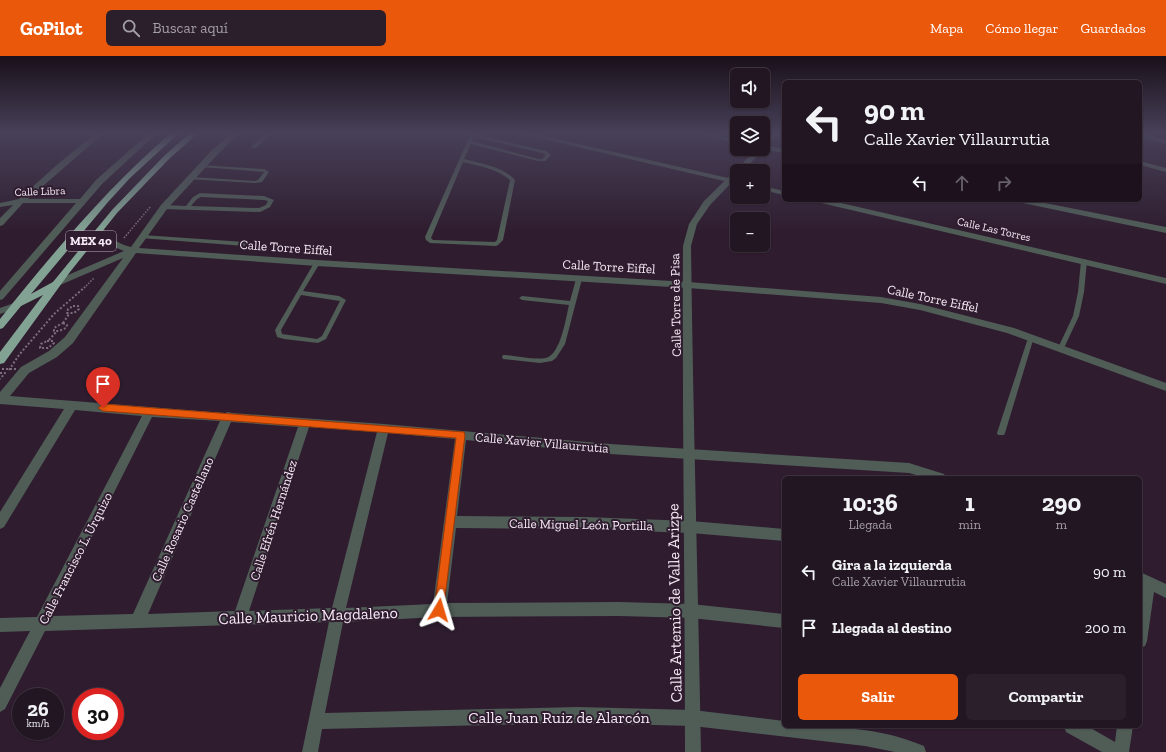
<!DOCTYPE html>
<html lang="es">
<meta charset="utf-8">
<style>
:root{--surface:#231623;--page:#2b1f2b;--text:#f1f3f6;--muted:#a39fa6;--line:#403541;--accent:#ea580c}
body{margin:0;font-family:"Zilla Slab",serif;background:var(--page);color:var(--text);height:100vh;display:flex;flex-direction:column;font-size:15px;white-space:nowrap}
*{box-sizing:border-box;margin:0}
p{font-size:13px;color:var(--muted)}
.icon{flex:none;width:22px;height:22px;fill:none;stroke:currentColor;stroke-width:2;stroke-linecap:round;stroke-linejoin:round}
.map{position:relative;flex:1;overflow:hidden}
.drawer{position:absolute;left:782px;top:420px;width:360px;height:252px;display:flex;flex-direction:column;background:var(--surface);border-radius:6px;box-shadow:0 1px 3px #0004,0 0 0 1px var(--line)}
.drawer>*{flex:none}
.banner{position:absolute;left:782px;top:24px;width:360px;height:122px;border-radius:6px;box-shadow:0 1px 3px #0004,0 0 0 1px var(--line);background:#231623;color:var(--text);overflow:hidden}
.controls{position:absolute;left:730px;top:12px;display:grid;gap:8px}
.controls a{display:grid;place-items:center;width:40px;height:40px;border-radius:6px;background:var(--surface);box-shadow:0 1px 3px #0004,0 0 0 1px var(--line);font-size:20px}
.speed{position:absolute;left:12px;top:632px;display:flex;gap:8px;font-size:20px;font-weight:700;text-align:center}
.speed>*{display:grid;place-content:center;width:52px;height:52px;border-radius:50%;background:var(--surface);box-shadow:0 1px 3px #0004,0 0 0 1px var(--line);line-height:1}
.speed small{font-size:10px;font-weight:400}
.speed .limit{border:6px solid #d22;background:#fff;color:#111}
.pin{position:absolute;display:grid;place-items:center;width:34px;height:34px;color:#fff;margin:-41px -17px;border-radius:50% 50% 50% 0;rotate:-45deg;box-shadow:0 0 4px #0007}
.pin .icon{rotate:45deg}
.me{position:absolute;width:44px;margin:-22px;rotate:7deg;stroke-linejoin:round;filter:drop-shadow(0 0 3px #0008)}
.turn{display:flex;align-items:center;gap:14px;height:84px;padding:0 16px;font-size:18px}
.turn .icon{width:52px;height:52px;stroke-width:2.5}
.turn b{display:block;font-size:28px;line-height:34px}
.lanes{display:flex;align-items:center;height:38px;padding:0 16px;background:#0003;justify-content:center;gap:20px;direction:ltr}
.lanes .off{opacity:.35}
.eta{display:flex;justify-content:space-evenly;align-items:center;height:68px;text-align:center}
.eta b{font-size:24px;font-weight:800;line-height:28px}
.button{display:flex;gap:8px;margin-top:auto;padding:8px 16px}
.button a{flex:1;height:46px;border-radius:6px;background:var(--accent);color:#fff;font-size:16px;font-weight:800;line-height:46px;text-align:center}
.button a+a{background:var(--page);color:var(--text)}
ul{padding:0;list-style:none}
li{display:flex;align-items:center;gap:12px;height:56px;padding:0 16px}
li div{flex:1}
li b{display:block;font-size:15px}
li em{font-style:normal}
header{display:flex;align-items:center;gap:24px;box-sizing:border-box;height:56px;padding:0 20px;background:var(--accent);color:#fff}
header strong{font-size:19px}
nav{display:flex;gap:22px;margin-inline-start:auto;font-size:14px}
.search{width:280px;height:36px;background:var(--page);display:flex;align-items:center;gap:10px;box-sizing:border-box;padding:0 14px;border-radius:6px;color:var(--muted);font-size:15px}
.map>svg:first-child{display:block}
</style>
<header>
<strong>GoPilot</strong>
<div class="search"><svg class="icon" aria-label="search" viewBox="0 0 24 24"><circle cx="10" cy="10" r="6"/><path d="M15 15l6 6"/></svg>Buscar aquí</div>
<nav><a>Mapa</a><a>Cómo llegar</a><a>Guardados</a></nav>
</header>
<div class="map">
<svg width="1166" height="696" viewBox="0 0 1166 696">
<rect width="100%" height="100%" fill="#2f1d2f"/>
<g fill="none" stroke-linecap="round" stroke-linejoin="round">
<!-- path-far1 -->
<g stroke="#7d6d7d" stroke-width="1.5" stroke-dasharray="1.5 1.5" stroke-linecap="butt">
<path d="M124,182L151,150"/>
<path d="M84,232L94,222"/>
</g>
<!-- path -->
<g stroke="#7d6d7d" stroke-width="2" stroke-dasharray="2 2" stroke-linecap="butt">
<path d="M73,250H78L79,253L74,257H67L68,253Z"/>
<path d="M63,267L67,269L66,272L59,275H54V272Z"/>
<path d="M63,267L69,258"/>
<path d="M49,284L57,275"/>
<path d="M47,285H53L54,287L48,292H40L41,288Z"/>
<path d="M9,314L19,299L54,258L85,231"/>
<path d="M0,317H5L0,323"/>
</g>
<!-- service -->
<g fill="#505d57" fill-rule="evenodd">
<path d="M266,77H271L256,92H252V90Z"/>
<path d="M471,77H475V78L546,95L551,99L545,105H538L471,88L464,103C482,108 502,110 515,124L503,184L498,189L496,190L430,187L426,184L425,181ZM474,81L542,97L546,99L542,103H538L472,85ZM463,106C480,110 497,113 510,124L497,184L495,186L433,184L431,182Z"/>
<path d="M199,109L264,113L269,116L262,126L255,127L188,123V122L190,121L255,125L258,124L264,116L201,111H199Z"/>
<path d="M200,137L264,140L274,144L270,151L260,156L164,153L161,151L164,149L186,150L193,141ZM201,141L264,144L268,145L266,149L259,152L191,150L197,143Z"/>
<path d="M142,179L245,186L248,188L245,190L140,182V180Z"/>
<path d="M1084,203L1087,205L1084,236L1079,260L1064,292L1061,294L1058,292L1073,260L1078,236L1081,205Z"/>
<path d="M317,205L320,207L303,235L339,240L346,244L326,283L318,287L284,283L277,281L275,274L314,207ZM301,239L340,245L322,280L317,283L282,278L281,274Z"/>
<path d="M579,221L582,223L565,288L556,302L552,305L540,307L503,303L502,301L503,299H505C518,300 533,304 546,302C561,298 566,261 569,249L522,244L519,242L522,240L570,245L576,223Z"/>
<path d="M1029,279H1033L1034,281L1005,377L1004,379H998L997,377Z"/>
</g>
<!-- minor -->
<g fill="#505d57" fill-rule="evenodd">
<path d="M96,77H104L28,143H80L96,124L149,77H157L102,128L3,243L0,244V235L76,147H23L3,169L0,170V162L13,149L0,151V147L19,143L59,107Z"/>
<path d="M232,77H240L218,98L167,153L139,192L317,204L688,226L881,241L920,248L1014,272L1166,327V335L1007,277L920,254L881,247L688,232L317,210L136,197L73,287L57,301L29,317L10,340L225,357L228,356L232,357L384,368L610,388L909,407L944,418L946,422H927L909,417L610,398L466,384L457,460L584,461L691,465L784,473V485L691,477L584,473L456,472L447,547L619,546L691,548L784,558V572L691,562L619,560L439,561L343,566L325,657L578,651L693,654L784,665V670C832,670 879,671 924,690L926,696H895L865,690L693,670L578,667L322,673L318,696H302L329,566L45,575L5,653L0,656V632L30,575L0,576V562L37,561L142,360L75,354L4,471L0,473V456L64,353L0,348V336L21,311L49,295L65,281L123,202L60,229H54L52,227L54,225L124,195L107,188L96,174L97,172H103C111,183 118,188 131,191L161,149L212,94ZM152,361L220,365L133,558L52,560ZM231,366L298,371L235,555L148,558ZM309,371L377,376L332,552L249,555ZM388,377L455,383L433,548L346,552Z"/>
<path d="M517,77H531L737,124V128Z"/>
<path d="M696,77H710L737,83V87Z"/>
<path d="M763,89L784,93V97L762,93Z"/>
<path d="M763,130L784,135V139L763,134Z"/>
<path d="M813,144H828L1166,222V228L817,146Z"/>
<path d="M1014,144H1030L1166,171V177L1018,146Z"/>
<path d="M1140,516L1166,528V542L1154,536L1147,585L1145,590L1140,592V540L1142,530L1140,529Z"/>
<path d="M1064,670H1087L1115,686L1117,670H1133L1129,696H1102L1066,676Z"/>
</g>
<!-- tertiary -->
<g fill="#505d57" fill-rule="evenodd">
<path d="M772,77H779L743,115H737V121L710,149L697,168L691,190C693,359 698,527 701,696H685C685,527 682,359 683,190L689,168L704,145L757,93H763V87Z"/>
<path d="M1140,77L1166,84V88L1140,81Z"/>
<path d="M1140,105L1166,112V116L1140,109Z"/>
<path d="M17,246L20,247L22,249L20,251L0,258V252Z"/>
</g>
<!-- trunk -->
<path fill="#82a294" fill-rule="evenodd" d="M171,77H179L130,122L108,146L31,238L53,226L112,154L164,100L190,77H198L169,103L117,157L70,216L4,307L0,308V296L43,239L21,250L3,272L0,273V263C53,197 107,132 171,77Z"/>
<!-- path-bridge -->
<path stroke="#7d6d7d" stroke-width="2" stroke-dasharray="2 2" stroke-linecap="butt" d="M2,313H16"/>
</g>
<!-- sky -->
<linearGradient id="sky" x2="0" y2="1"><stop stop-color="#1a101a"/><stop offset="0.44" stop-color="#474058"/><stop offset="1" stop-color="#474058" stop-opacity="0"/></linearGradient>
<rect width="1166" height="175" fill="url(#sky)"/>
<!-- route -->
<path fill="#ea580c" stroke="#983908" d="M103,348L464,376L465,379L443,558L439,559L435,558L434,554L456,382L103,355L98,352Z"/>
<g text-anchor="middle" stroke-width="4" stroke-linejoin="round" paint-order="stroke">
<!-- far-street labels -->
<g font-size="11" fill="#f8ebf8" stroke="#2f1d2f">
<text transform="translate(40 135) rotate(-2)" y="4">Calle Libra</text>
<text transform="translate(994 173) rotate(13)" y="4">Calle Las Torres</text>
</g>
<!-- shield labels -->
<rect fill="#2f1d2f" stroke="#bcadbc" stroke-width="1" x="66" y="175" width="50" height="20" rx="3"/>
<g font-size="12" font-weight="bold" fill="#f8ebf8">
<text x="91" y="189">MEX 40</text>
</g>
<!-- street labels -->
<g font-size="13" fill="#f8ebf8" stroke="#2f1d2f">
<text transform="translate(286 191) rotate(4)" y="5">Calle Torre Eiffel</text>
<text transform="translate(609 210) rotate(3)" y="5">Calle Torre Eiffel</text>
<text transform="translate(933 242) rotate(12)" y="5">Calle Torre Eiffel</text>
<text transform="translate(675 249) rotate(-91)" y="5">Calle Torre de Pisa</text>
<text transform="translate(542 386) rotate(5)" y="5">Calle Xavier Villaurrutia</text>
<text transform="translate(182 463) rotate(-66)" y="5">Calle Rosario Castellano</text>
<text transform="translate(273 464) rotate(-72)" y="5">Calle Efrén Hernández</text>
<text transform="translate(581 468) rotate(1)" y="5">Calle Miguel León Portilla</text>
<text transform="translate(75 502) rotate(-63)" y="5">Calle Francisco L. Urquizo</text>
</g>
<!-- near-street labels -->
<g font-size="16" fill="#f8ebf8" stroke="#2f1d2f">
<text transform="translate(674 547) rotate(-91)" y="6">Calle Artemio de Valle Arizpe</text>
<text transform="translate(308 559) rotate(-2)" y="6">Calle Mauricio Magdaleno</text>
<text x="559" y="667">Calle Juan Ruiz de Alarcón</text>
</g>
</g>
</svg>
<div class="controls">
<a><svg class="icon" aria-label="sound" viewBox="0 0 24 24"><path d="M4 9h4l5-4v14l-5-4H4zM17 9q2 3 0 6"/></svg></a>
<a><svg class="icon" aria-label="layers" viewBox="0 0 24 24"><path d="M12 4l9 5-9 5-9-5zM3 14l9 5 9-5"/></svg></a>
<a>+</a>
<a>−</a>
</div>
<div class="speed"><div>26<small>km/h</small></div><div class="limit">30</div></div>
<div class="pin" style="left:103px;top:352px;background:#d93025"><svg class="icon" aria-label="arrive" viewBox="0 0 24 24"><path d="M6 21V4h12l-3 4 3 4H6"/></svg></div>
<svg class="me" style="left:439px;top:554px" viewBox="-20 -20 40 40"><path d="M0-17L14 15 0 8-14 15z" fill="#ea580c" stroke="#fff" stroke-width="4"/></svg>
<div class="banner">
<div class="turn"><svg class="icon" aria-label="left" viewBox="0 0 24 24"><path d="M17 20v-9H6M10 6l-5 5 5 5"/></svg><div><b>90 m</b>Calle Xavier Villaurrutia</div></div>
<div class="lanes"><svg class="icon" aria-label="left" viewBox="0 0 24 24"><path d="M17 20v-9H6M10 6l-5 5 5 5"/></svg><svg class="icon off" aria-label="ahead" viewBox="0 0 24 24"><path d="M12 20V5M6 11l6-6 6 6"/></svg><svg class="icon off" aria-label="right" viewBox="0 0 24 24"><path d="M7 20v-9h11M14 6l5 5-5 5"/></svg></div>
</div>
<section class="drawer">
<div class="eta">
<div><b>10:36</b><p>Llegada</p></div>
<div><b>1</b><p>min</p></div>
<div><b>290</b><p>m</p></div>
</div>
<ul>
<li><svg class="icon" aria-label="left" viewBox="0 0 24 24"><path d="M17 20v-9H6M10 6l-5 5 5 5"/></svg><div><b>Gira a la izquierda</b><p>Calle Xavier Villaurrutia</p></div><em>90 m</em></li>
<li><svg class="icon" aria-label="arrive" viewBox="0 0 24 24"><path d="M6 21V4h12l-3 4 3 4H6"/></svg><div><b>Llegada al destino</b></div><em>200 m</em></li>
</ul>
<div class="button"><a>Salir</a><a>Compartir</a></div>
</section>
</div>
